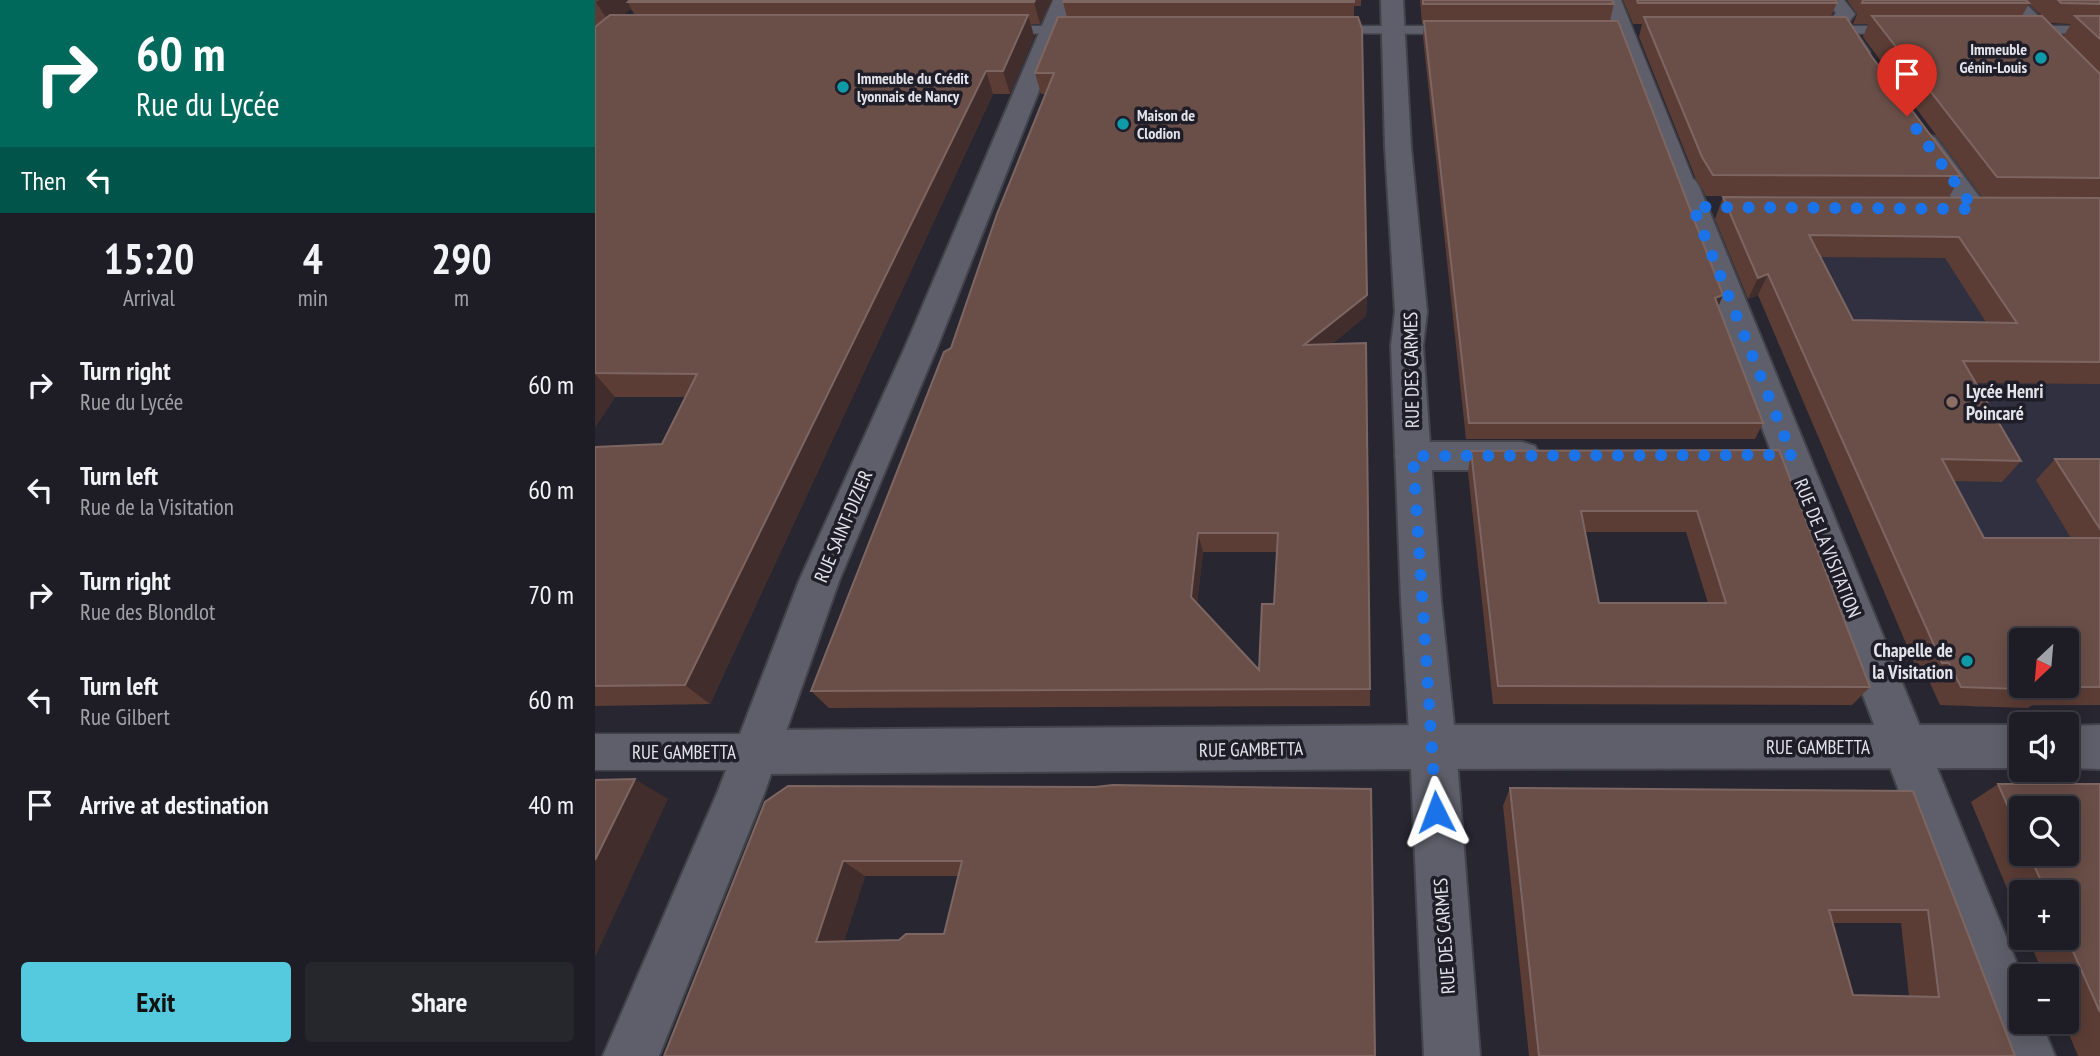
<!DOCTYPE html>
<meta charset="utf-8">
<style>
:root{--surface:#1e1d25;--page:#26262d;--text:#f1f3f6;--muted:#a1a2a7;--line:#3c3b42;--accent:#55cadf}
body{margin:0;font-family:"PT Sans Narrow",sans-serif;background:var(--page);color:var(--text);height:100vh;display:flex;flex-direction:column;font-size:26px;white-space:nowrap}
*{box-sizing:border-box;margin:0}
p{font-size:23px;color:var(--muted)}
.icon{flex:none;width:38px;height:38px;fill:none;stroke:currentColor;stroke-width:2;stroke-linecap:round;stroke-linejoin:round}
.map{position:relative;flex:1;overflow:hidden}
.details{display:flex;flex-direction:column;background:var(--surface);width:595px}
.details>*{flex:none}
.hud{background:#00695c;color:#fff;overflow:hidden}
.needle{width:46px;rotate:206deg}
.controls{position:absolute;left:1414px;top:628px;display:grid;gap:14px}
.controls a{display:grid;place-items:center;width:70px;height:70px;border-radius:7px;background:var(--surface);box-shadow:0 4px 18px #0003,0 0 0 2px var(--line);font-size:35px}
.pin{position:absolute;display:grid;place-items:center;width:60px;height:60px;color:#fff;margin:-72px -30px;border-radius:50% 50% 50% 0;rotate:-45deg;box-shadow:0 0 7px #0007}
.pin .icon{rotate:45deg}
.me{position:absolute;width:77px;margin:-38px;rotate:357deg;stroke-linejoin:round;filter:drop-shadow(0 0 5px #0008)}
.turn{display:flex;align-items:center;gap:24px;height:147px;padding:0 21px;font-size:32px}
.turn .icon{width:91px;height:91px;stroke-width:2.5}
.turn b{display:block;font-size:49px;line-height:60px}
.then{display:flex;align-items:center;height:66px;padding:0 21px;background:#0003;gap:14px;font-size:26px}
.eta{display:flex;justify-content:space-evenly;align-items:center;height:119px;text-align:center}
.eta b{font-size:42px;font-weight:700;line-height:49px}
.button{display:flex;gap:14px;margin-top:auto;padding:14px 21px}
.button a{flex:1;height:80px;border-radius:7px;background:var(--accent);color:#111;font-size:28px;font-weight:700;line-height:80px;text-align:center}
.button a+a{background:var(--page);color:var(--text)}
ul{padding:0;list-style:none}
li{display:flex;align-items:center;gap:21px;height:105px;padding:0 21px}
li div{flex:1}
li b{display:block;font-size:26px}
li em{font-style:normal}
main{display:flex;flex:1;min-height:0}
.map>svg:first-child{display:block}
</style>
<main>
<section class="details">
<div class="hud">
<div class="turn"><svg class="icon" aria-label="right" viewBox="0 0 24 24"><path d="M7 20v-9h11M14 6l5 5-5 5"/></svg><div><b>60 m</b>Rue du Lycée</div></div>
<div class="then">Then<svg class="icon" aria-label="left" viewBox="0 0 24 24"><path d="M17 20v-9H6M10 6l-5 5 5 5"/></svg></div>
</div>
<div class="eta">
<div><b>15:20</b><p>Arrival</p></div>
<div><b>4</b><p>min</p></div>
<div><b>290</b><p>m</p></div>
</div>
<ul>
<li><svg class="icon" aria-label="right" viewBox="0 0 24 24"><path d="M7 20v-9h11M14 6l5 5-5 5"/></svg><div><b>Turn right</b><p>Rue du Lycée</p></div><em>60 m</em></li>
<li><svg class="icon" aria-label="left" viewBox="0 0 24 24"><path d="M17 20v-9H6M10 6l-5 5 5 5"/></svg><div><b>Turn left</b><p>Rue de la Visitation</p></div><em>60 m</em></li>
<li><svg class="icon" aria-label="right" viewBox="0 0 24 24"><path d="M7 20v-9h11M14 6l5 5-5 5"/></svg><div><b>Turn right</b><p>Rue des Blondlot</p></div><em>70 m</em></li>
<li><svg class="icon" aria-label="left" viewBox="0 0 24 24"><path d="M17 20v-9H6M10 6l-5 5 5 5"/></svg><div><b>Turn left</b><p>Rue Gilbert</p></div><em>60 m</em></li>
<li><svg class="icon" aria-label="arrive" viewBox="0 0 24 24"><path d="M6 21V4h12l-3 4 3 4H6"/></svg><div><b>Arrive at destination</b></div><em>40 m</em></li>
</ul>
<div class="button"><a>Exit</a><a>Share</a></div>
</section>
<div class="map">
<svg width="1505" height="1056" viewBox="0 0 1505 1056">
<rect width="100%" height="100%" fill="#282731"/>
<!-- built -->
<path fill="#313040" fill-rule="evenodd" d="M1132,222L1505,227V705L1378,707L1335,681H1327L1303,624L1290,577H1283ZM1426,640H1472V686H1426Z"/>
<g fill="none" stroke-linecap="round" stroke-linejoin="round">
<defs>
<g id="service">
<path d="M408,26H474L480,30L474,34L404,33V27Z"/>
<path d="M741,26H855L861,30L855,34L737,33L735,30Z"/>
<path d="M1231,26H1296L1302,30L1296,34L1227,33L1225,30Z"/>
<path d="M1434,26H1505V34L1430,33L1428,30Z"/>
</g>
<g id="pedestrian">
<path d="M1008,0H1026L1101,186L1098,191H1082L1079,186Z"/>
<path d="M1231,0H1249L1260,14L1254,22L1275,52L1273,56H1259L1235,21L1241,13Z"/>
<path d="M0,734H161L174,739L180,752L174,765L161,770H0Z"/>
</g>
<g id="minor">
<path d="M1404,0H1427L1505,77V98L1496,96Z"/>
<path d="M1331,135L1340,137L1389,203L1393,209L1389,215L1379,217L1369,215L1318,143L1322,137Z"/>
<path d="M1090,178L1100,180L1104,186L1427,976L1426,1022H1446L1460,1056H1404L1076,186L1080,180Z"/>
<path d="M818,442H927L940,446L945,456L940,466L927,470H818L805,466L800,456L805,446Z"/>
<path d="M838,725L854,732L861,747L885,1056H829L816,769L161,774L145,767L138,752L145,737L161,730Z"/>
</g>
<g id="tertiary">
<path d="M458,0H480L343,345L244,581L169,794L64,1056H8L123,791L204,581L311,345Z"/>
<path d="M786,0H808L816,147L832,312L828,346L846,601L859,725H1426V768L838,769L822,762L815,747L806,601L796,346L800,312L790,147Z"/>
<path d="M1505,725V769L1472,768V726Z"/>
</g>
</defs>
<!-- service casing -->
<use href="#service" stroke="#43434b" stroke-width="3"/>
<!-- pedestrian casing -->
<use href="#pedestrian" stroke="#43434b" stroke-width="3"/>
<!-- minor casing -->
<use href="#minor" stroke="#43434b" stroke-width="4"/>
<!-- tertiary casing -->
<use href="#tertiary" stroke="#43434b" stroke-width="4"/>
<!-- service -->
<use href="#service" fill="#5f5f6b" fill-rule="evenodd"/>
<!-- pedestrian -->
<use href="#pedestrian" fill="#5f5f6b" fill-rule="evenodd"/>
<!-- minor -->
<use href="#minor" fill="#5f5f6b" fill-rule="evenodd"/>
<!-- tertiary -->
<use href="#tertiary" fill="#5f5f6b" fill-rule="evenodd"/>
</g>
<!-- wall -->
<g fill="#5b3d35" fill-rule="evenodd">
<path d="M0,0H457L445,24H436L439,37L415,94H398L115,704L0,706V447L67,444L90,397H20L0,427V27L3,25H0ZM36,9L40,15H27Z"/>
<path d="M469,0H766V6H759V17L772,295L771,316L737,344L775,689V706L234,708L216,691L356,348L450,94H446L440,73L472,17L468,2ZM608,552H682L679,604L664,670L602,603Z"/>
<path d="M825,0H1017L1019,4L1015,21L1128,295L1123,306L1168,423L1160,439H871L828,37L829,24H827Z"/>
<path d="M1028,0H1243L1236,17L1277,57L1366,176L1354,197L1111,196L1100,177L1044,37L1047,24H1038Z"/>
<path d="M1252,0H1505V384L1380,383L1426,461L1407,482L1358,481L1389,538H1476L1441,480L1460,459H1505V705H1437L1433,708L1345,705L1334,681H1327L1163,295L1153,299L1120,219L1128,197L1388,198L1268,37L1273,24H1258L1262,14ZM1434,4L1447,16H1427ZM1455,23L1476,24L1468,37ZM1226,257L1350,258L1391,322L1258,320Z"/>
<path d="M1184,450L1275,687L1257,705L898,704L873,472L876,451ZM990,532H1091L1113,603H1004Z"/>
<path d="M1403,784H1505V1056H1483L1469,1022H1472V976H1449L1433,938H1472V892H1426V922L1376,802ZM1426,808L1472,854H1426Z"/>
<path d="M915,788L1318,791L1420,1056H934L908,806ZM1238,923H1306L1314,996L1258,995Z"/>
<path d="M776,789L69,1056L170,802ZM270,876H364L349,934L304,940L249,941Z"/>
</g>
<!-- shaded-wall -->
<g fill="#412d2b">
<path d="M5,0H48L33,2L36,9L15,24L1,2Z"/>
<path d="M440,0H457L445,24L439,2Z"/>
<path d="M433,15L439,37L415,94L408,71Z"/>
<path d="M391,71L398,94L115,704L90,685Z"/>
<path d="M1173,274L1163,295L1153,299L1163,278Z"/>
<path d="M772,295L771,316L710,366L709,345Z"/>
<path d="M1128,295L1121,312L1120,298Z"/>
<path d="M0,374L20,397L0,427Z"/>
<path d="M603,533L608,552L601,615L596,597Z"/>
<path d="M40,779L73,799L0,957V860Z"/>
<path d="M248,861L270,876L245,954L221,942Z"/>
</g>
<!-- building -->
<g fill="#6a4f48" stroke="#7d6662" stroke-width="2" fill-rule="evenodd">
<path d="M35,0H440L439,2H33Z"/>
<path d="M469,0H759V2H468Z"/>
<path d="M828,0H1017L1019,4H828Z"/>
<path d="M1042,0H1241L1242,3H1043Z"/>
<path d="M1268,0H1431L1434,3H1267Z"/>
<path d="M1463,0H1505V4L1466,3Z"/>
<path d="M15,15H433L408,71H391L90,685L0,686V447L67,444L102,374L0,373V27Z"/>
<path d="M1277,16H1447L1505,74V178L1402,177Z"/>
<path d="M1480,16H1505V39Z"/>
<path d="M463,17H763L767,29L772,295L709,345L771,343L775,689L216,691L349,352L356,348L402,214L459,73H440ZM603,533H683L679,604H667L664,670L596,597Z"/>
<path d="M1049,17H1251L1277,57L1366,176L1118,175L1107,157Z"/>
<path d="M829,21H1023L1128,295L1120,298L1168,423H874Z"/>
<path d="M1128,197L1505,198V362L1368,361L1426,461L1347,459L1389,538H1505V687H1455L1457,690L1366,687L1354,663H1347L1173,274L1163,278ZM1214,235L1364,237L1422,323L1258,320ZM1426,640H1472V686H1426Z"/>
<path d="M1184,450L1275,687L903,686L876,451ZM986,511H1102L1131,603H1004Z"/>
<path d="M1460,459H1505V529Z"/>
<path d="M40,779L0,860V780Z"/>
<path d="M1403,784H1505V1012L1472,938V892H1451L1434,854H1472V808H1426V836Z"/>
<path d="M518,785L776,789L780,1056H69L170,802L193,786L500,787ZM248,861H367L349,934H311L304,940L221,942Z"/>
<path d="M915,788L1318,791L1420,1056H944ZM1234,910H1333L1344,997L1258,995Z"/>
</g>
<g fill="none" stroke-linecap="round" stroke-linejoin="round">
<!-- route -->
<path stroke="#1a73e8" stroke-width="12" stroke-dasharray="0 21.6" d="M841,812L818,456L1197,455L1098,207L1379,209L1312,116"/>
</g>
<!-- markers -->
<g fill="#0f9aa8" stroke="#1e1d28" stroke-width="2.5">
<circle cx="1446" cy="58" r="7"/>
<circle cx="248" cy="87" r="7"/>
<circle cx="528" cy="124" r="7"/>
<circle cx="1372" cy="661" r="7"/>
</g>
<circle fill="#8d6e63" stroke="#1e1d28" stroke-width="2.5" cx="1357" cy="402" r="7"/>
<g text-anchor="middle" stroke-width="7" stroke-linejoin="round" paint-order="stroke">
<!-- far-poi labels -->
<g font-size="16" font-weight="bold" fill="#e3e3ea" stroke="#1e1d28" text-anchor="start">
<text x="1432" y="55" text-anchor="end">Immeuble<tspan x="1432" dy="18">Génin-Louis</tspan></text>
<text x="262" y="84">Immeuble du Crédit<tspan x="262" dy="18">lyonnais de Nancy</tspan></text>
<text x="542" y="121">Maison de<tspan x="542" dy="18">Clodion</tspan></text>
</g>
<!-- street labels -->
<g font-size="19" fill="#e3e3ea" stroke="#1e1d28">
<text transform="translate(816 370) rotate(-91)" y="7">RUE DES CARMES</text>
<text transform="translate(248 526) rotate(-67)" y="7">RUE SAINT-DIZIER</text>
<text transform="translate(1233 548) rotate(68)" y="7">RUE DE LA VISITATION</text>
<text x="1223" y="754">RUE GAMBETTA</text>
<text transform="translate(656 749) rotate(-1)" y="7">RUE GAMBETTA</text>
<text x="89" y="759">RUE GAMBETTA</text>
<text transform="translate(849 936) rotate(-94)" y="7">RUE DES CARMES</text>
</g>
<!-- poi labels -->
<g font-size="19" font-weight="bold" fill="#e3e3ea" stroke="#1e1d28" text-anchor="start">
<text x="1371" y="398">Lycée Henri<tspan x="1371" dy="22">Poincaré</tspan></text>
<text x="1358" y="657" text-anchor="end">Chapelle de<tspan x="1358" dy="22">la Visitation</tspan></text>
</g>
</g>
</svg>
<div class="controls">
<a><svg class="needle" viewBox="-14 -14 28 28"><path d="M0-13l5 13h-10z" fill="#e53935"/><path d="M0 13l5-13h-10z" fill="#a1a2a7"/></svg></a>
<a><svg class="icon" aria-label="sound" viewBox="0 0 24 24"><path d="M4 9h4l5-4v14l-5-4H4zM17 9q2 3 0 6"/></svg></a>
<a><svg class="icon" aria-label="search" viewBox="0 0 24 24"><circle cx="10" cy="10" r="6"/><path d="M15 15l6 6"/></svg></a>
<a>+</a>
<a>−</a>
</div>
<div class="pin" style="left:1312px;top:116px;background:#d93025"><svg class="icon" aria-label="arrive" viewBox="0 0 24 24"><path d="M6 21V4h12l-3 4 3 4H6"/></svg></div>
<svg class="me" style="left:841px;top:812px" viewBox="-20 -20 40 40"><path d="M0-17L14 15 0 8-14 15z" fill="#1a73e8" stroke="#fff" stroke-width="4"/></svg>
</div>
</main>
